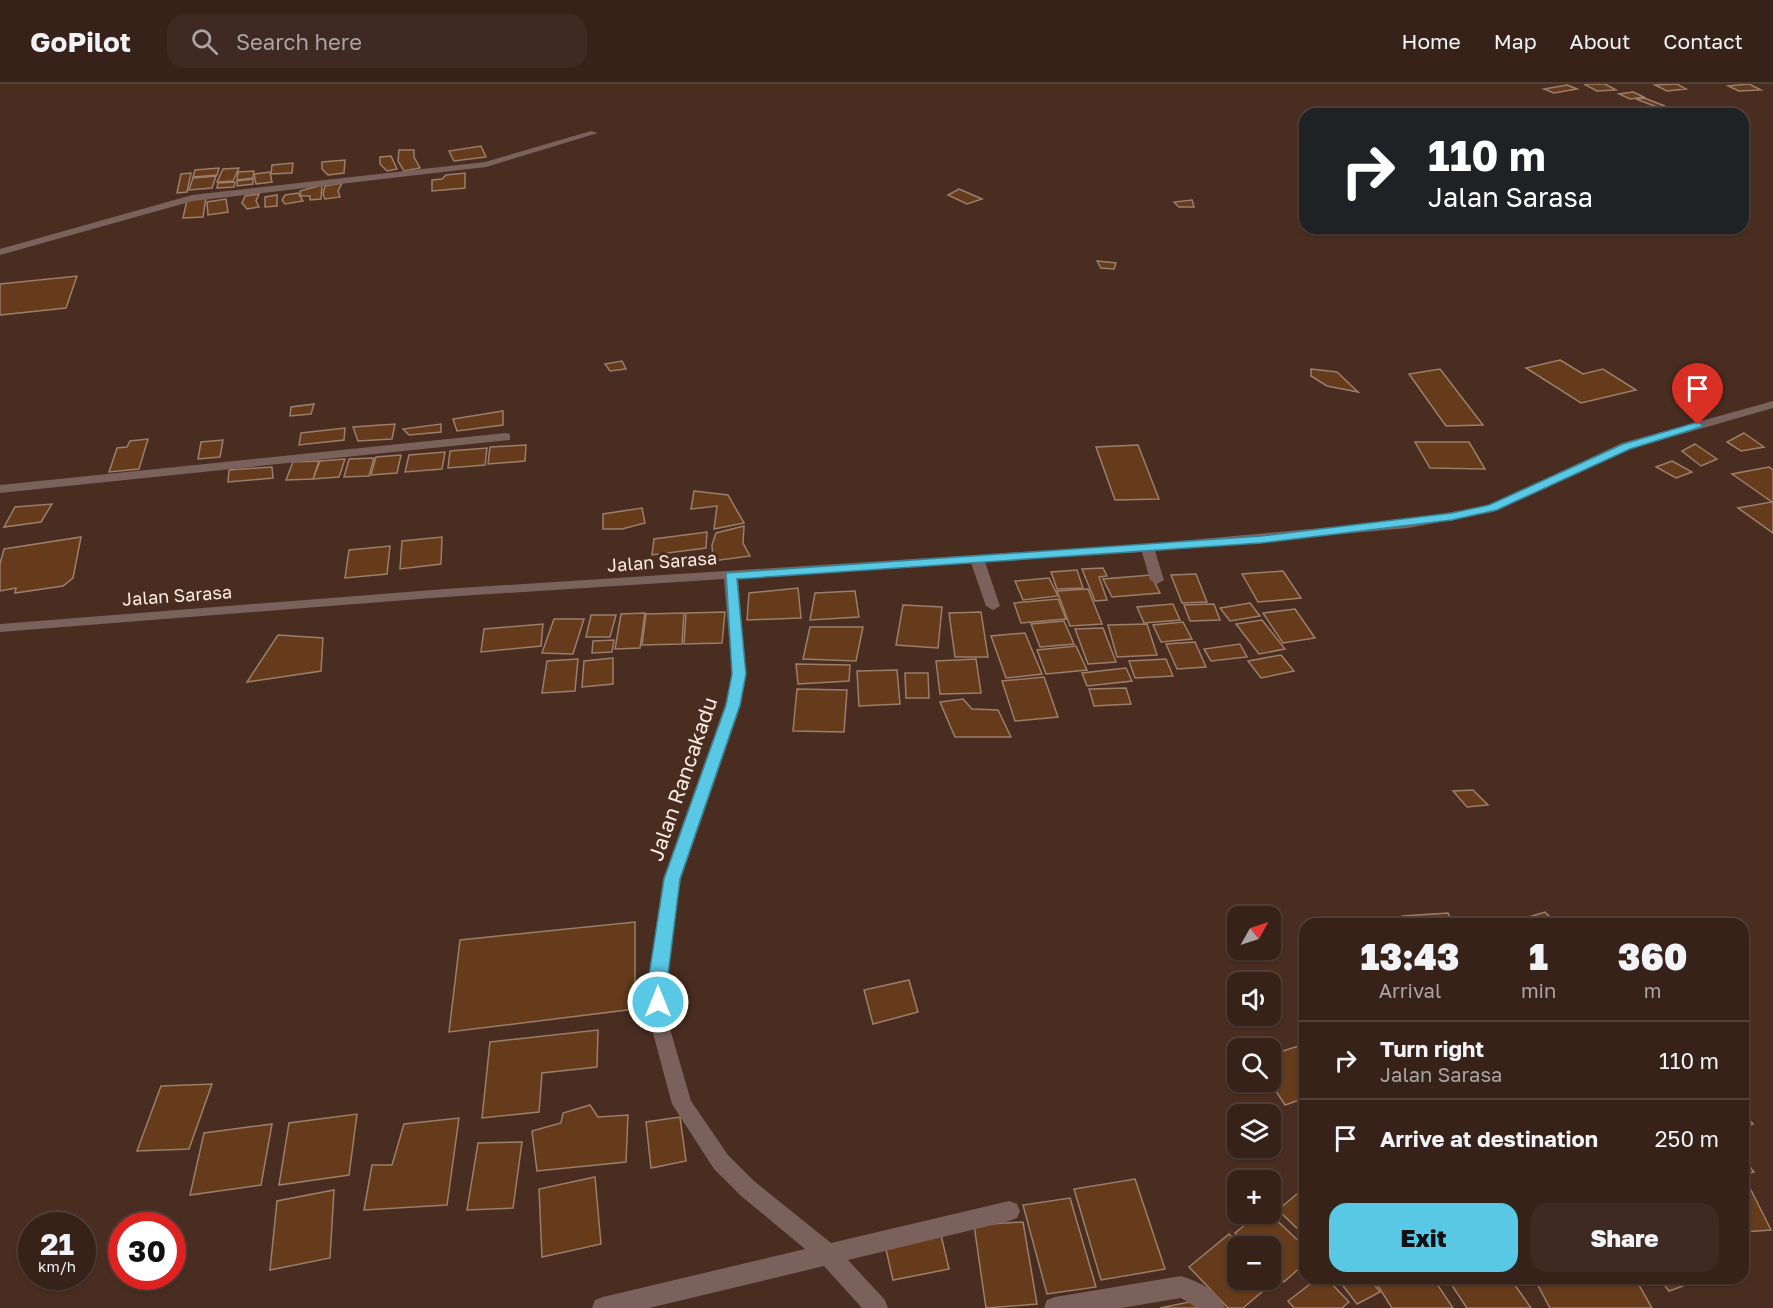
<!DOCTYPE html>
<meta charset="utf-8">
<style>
:root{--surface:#372219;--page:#3e2a22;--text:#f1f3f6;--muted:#aaa4a2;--line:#513f38;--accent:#58c8e4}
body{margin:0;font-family:"Golos Text",sans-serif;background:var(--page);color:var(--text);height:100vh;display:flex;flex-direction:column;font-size:22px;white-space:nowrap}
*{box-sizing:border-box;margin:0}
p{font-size:20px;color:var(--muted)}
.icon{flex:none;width:33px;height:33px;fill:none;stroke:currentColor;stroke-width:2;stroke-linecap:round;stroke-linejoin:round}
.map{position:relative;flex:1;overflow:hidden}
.panel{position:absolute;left:1299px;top:834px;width:450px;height:366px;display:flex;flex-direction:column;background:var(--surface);border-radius:18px;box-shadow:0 2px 4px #0004,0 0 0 2px var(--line)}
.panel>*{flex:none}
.banner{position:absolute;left:1299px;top:24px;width:450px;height:126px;border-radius:18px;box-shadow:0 2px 4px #0004,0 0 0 2px var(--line);background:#202124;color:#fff;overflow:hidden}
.needle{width:39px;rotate:51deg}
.tools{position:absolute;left:1227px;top:822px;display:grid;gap:12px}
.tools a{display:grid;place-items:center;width:54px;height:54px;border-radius:12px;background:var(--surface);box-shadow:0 2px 4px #0004,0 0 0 2px var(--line);font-size:30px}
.speed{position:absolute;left:18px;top:1128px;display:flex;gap:12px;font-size:30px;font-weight:700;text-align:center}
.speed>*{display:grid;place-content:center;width:78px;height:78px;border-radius:50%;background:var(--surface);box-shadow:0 2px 4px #0004,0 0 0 2px var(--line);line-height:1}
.speed small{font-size:15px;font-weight:400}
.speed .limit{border:9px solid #d22;background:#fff;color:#111}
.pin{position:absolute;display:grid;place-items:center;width:51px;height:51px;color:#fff;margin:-62px -26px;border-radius:50% 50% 50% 0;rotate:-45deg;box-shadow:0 0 6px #0007}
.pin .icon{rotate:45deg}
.me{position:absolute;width:66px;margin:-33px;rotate:0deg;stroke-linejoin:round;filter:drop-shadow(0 0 4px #0008)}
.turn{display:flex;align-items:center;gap:21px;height:126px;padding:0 30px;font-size:27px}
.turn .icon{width:78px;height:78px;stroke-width:2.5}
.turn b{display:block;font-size:42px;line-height:51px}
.eta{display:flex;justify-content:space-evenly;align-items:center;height:102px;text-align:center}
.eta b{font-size:36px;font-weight:800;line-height:42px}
.button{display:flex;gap:12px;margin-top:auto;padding:12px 30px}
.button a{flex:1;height:69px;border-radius:18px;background:var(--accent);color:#111;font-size:24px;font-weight:800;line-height:69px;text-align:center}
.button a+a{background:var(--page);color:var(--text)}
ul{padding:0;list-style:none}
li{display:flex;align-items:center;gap:18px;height:78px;padding:0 30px;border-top:2px solid var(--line)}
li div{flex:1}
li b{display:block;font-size:22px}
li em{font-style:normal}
header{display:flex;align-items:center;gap:36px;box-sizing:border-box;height:84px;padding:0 30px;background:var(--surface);border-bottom:2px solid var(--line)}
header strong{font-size:28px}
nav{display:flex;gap:33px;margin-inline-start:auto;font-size:21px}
.search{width:420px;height:54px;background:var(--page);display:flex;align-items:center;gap:15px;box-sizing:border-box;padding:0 21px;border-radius:18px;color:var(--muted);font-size:22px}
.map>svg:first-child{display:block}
</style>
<header>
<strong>GoPilot</strong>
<div class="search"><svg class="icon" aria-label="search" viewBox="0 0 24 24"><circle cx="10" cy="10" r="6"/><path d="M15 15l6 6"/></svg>Search here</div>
<nav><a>Home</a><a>Map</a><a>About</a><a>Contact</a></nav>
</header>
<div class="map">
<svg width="1773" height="1224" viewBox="0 0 1773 1224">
<rect width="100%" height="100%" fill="#492d21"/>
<!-- building -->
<g fill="#653b1b" stroke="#9b7e6a" stroke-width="1.5">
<path d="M1584,0H1605L1616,6L1597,7Z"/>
<path d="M1677,0L1686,5L1667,7L1655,1Z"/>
<path d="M1749,0L1761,6L1739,7L1728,2Z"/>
<path d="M1567,1L1577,5L1554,9L1544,5Z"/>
<path d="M1633,8L1644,13L1630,15L1619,10Z"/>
<path d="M1644,14L1665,22L1657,23L1636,15Z"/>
<path d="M481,62L486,73L454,77L449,67Z"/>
<path d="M399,66H414V73L420,84L404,87L398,77Z"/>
<path d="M391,72L397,85L387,87L380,80V73Z"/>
<path d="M345,76L344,89L328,91L322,85V78Z"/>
<path d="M293,79L292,89L271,90L272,81Z"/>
<path d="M219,84L217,91L193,93L195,86Z"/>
<path d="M239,84L233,97L217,98L223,85Z"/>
<path d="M254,87L253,94L237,96L238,88Z"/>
<path d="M270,88L272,98L256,100L254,90Z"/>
<path d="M191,89L187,108L177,109L181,90Z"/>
<path d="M465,89V104L432,107V96L442,95L446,91Z"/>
<path d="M216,92L212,104L189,106L193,94Z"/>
<path d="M253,95V100L237,102V97Z"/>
<path d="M235,98L234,103L217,104L218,99Z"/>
<path d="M342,99L338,107L340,113L325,115L323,110L325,102Z"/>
<path d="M322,101L321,115L310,116V112H301L300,107Z"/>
<path d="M959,105L982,115L967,120L948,111Z"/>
<path d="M298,109L303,117L285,120L282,116L285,111Z"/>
<path d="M259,110L256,117L259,123L247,125L242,119L245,112Z"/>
<path d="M277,111V122L265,123V113Z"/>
<path d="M206,113L203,133L183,134L187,116Z"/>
<path d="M226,115L228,128L208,131L207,118Z"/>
<path d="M1192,116L1194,123H1179L1174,118Z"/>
<path d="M1097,177L1116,179L1114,185L1101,184Z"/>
<path d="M77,192L66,224L0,231V200Z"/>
<path d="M1560,276L1583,290L1603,285L1636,306L1581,319L1526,284Z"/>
<path d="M622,277L626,285L610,287L605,280Z"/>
<path d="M1311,285L1337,288L1358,308L1327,302L1311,292Z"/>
<path d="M1440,285L1483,341L1446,342L1409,290Z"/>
<path d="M314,320L311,330L290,332L291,323Z"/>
<path d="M503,327V341L457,347L453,335Z"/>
<path d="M395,340L392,355L358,357L353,343Z"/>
<path d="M441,340V348L409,351L403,345Z"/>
<path d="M345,344L344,356L299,361L301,349Z"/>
<path d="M1744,349L1764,363L1741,367L1727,358Z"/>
<path d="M148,355L139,385L109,388L117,364L127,363L130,357Z"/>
<path d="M223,356L220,373L198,375L201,358Z"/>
<path d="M1415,358H1469L1485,385L1430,384Z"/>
<path d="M1695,360L1717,375L1701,382L1682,367Z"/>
<path d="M526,361L525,377L488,380L490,363Z"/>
<path d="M1138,361L1159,415L1115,416L1096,363Z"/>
<path d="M487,364L485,381L448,384L450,367Z"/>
<path d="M445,368L442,385L405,388L409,371Z"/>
<path d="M401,371L397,389L371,391L376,373Z"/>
<path d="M374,374L369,392L344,393L349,375Z"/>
<path d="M345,375L339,393L313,395L320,377Z"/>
<path d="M319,377L313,395L286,396L293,378Z"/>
<path d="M1672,377L1692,388L1676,394L1656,383Z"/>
<path d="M272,383L273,394L228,398L229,386Z"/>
<path d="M1769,383L1773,386V449L1738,424L1772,418L1732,390Z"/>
<path d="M694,407L728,411L744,439L714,445L717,422L691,425Z"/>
<path d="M52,420L41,438L4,443L15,423Z"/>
<path d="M642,424L645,439L622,445H603V430Z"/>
<path d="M744,442L743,459L750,472L713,477L712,461L716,449Z"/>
<path d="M707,448L706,464L652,471L654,455Z"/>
<path d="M81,453L73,494L63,502L15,509L16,504L0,507V480L4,465Z"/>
<path d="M442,453L441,480L400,485L402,457Z"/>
<path d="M390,462L387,490L345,494L349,466Z"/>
<path d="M1103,484L1107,492L1099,493L1107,516L1095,517L1082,485Z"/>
<path d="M1077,486L1083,504L1057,505L1051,488Z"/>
<path d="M1283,487L1301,514L1258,518L1242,490Z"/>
<path d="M1196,490L1207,518L1182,519L1171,491Z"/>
<path d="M1151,491L1160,509L1112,513L1103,495Z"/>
<path d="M1049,494L1058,512L1023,516L1015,497Z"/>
<path d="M798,504L801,534L747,536L749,509Z"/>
<path d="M1088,505L1102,540L1070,542L1057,507Z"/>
<path d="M855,507L859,533L810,536L815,509Z"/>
<path d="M1058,515L1066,535L1021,539L1014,519Z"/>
<path d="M1250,519L1260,532L1230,537L1220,524Z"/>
<path d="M1173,520L1180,536L1144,539L1137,523Z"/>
<path d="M1214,520L1220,536L1190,537L1184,521Z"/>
<path d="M903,521L942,523L938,564L896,561Z"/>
<path d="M1295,525L1315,554L1283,559L1263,529Z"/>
<path d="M725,528L722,559L684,560L686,529Z"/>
<path d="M981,528L988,573H955L949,529Z"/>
<path d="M645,529L640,564L615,565L621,530Z"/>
<path d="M684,529L682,560L642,561L646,530Z"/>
<path d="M591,531H616L610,553H586Z"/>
<path d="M554,535H584L573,570L542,569Z"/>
<path d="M1262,536L1285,565L1259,570L1236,540Z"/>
<path d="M1064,537L1074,560L1040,563L1031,540Z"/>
<path d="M1183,538L1192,555L1161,558L1153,541Z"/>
<path d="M543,540L541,562L481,568L484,545Z"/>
<path d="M1147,540L1157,571L1117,573L1108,541Z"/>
<path d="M810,543H863L856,577L803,575Z"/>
<path d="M1103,544L1116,578L1088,580L1075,545Z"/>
<path d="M1025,549L1042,590L1006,594L991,552Z"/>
<path d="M278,551L323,554L321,587L247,598Z"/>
<path d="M614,556L612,568L592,569L593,557Z"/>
<path d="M1195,558L1206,583L1177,585L1166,560Z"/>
<path d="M1240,560L1247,573L1211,577L1204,565Z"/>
<path d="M1076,562L1087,586L1046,590L1037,566Z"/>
<path d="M1281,571L1294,587L1261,594L1248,577Z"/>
<path d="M613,574V600L582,603L584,577Z"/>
<path d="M578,575L575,607L542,609L547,577Z"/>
<path d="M976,575L981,609L940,610L936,577Z"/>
<path d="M1166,575L1173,592L1135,594L1129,577Z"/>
<path d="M796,580L850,581L849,597L798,600Z"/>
<path d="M1126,584L1132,597L1087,602L1082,589Z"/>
<path d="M897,586L900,620L859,622L857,587Z"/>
<path d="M905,589H928L929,614H906Z"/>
<path d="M1044,593L1058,633L1015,637L1002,597Z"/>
<path d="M1126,604L1131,620L1094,622L1089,605Z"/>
<path d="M797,605L847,606L844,648L793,647Z"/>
<path d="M963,615L972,625L998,626L1011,653H955L940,618Z"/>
<path d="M1473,706L1488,721L1467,723L1453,707Z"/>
<path d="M1545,828L1557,840H1535L1529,833Z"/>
<path d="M1448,829L1453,840H1407L1403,832Z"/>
<path d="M635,838V925L449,948L460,856Z"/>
<path d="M909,896L918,928L873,940L864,906Z"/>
<path d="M598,946L597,983L542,989L539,1028L482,1034L490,958Z"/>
<path d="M1305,960V1014L1285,1021L1270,998V971Z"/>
<path d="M212,1000L189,1065L137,1067L161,1002Z"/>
<path d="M590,1021L598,1033L628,1031L626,1078L537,1087L532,1047L561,1039L563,1029Z"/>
<path d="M1743,1028L1753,1040L1743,1045Z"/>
<path d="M357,1030L349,1091L279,1101L289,1039Z"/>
<path d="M680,1033L686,1077L651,1084L646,1038Z"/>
<path d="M459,1034L447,1121L364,1126L372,1081H392L404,1040Z"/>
<path d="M272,1040L261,1101L190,1111L204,1049Z"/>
<path d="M522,1058L513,1124L467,1126L478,1059Z"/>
<path d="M1743,1074L1754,1088L1743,1091Z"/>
<path d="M595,1093L601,1160L542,1173L539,1105Z"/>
<path d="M1135,1095L1165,1185L1101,1196L1074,1105Z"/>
<path d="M1748,1100L1771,1146L1743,1148V1101Z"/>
<path d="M1305,1103V1152L1278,1126Z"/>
<path d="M334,1106L330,1174L270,1186L277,1117Z"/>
<path d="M1070,1114L1096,1203L1047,1210L1023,1121Z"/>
<path d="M1258,1130H1270L1305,1163V1179L1284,1198L1270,1185V1162H1248L1235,1149Z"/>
<path d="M1023,1138L1037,1220L986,1224L974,1141Z"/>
<path d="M1229,1150L1241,1162H1238V1196H1270V1193L1275,1197L1243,1224H1228L1189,1183Z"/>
<path d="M941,1151L949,1185L893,1196L885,1161Z"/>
<path d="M1318,1194H1326L1349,1218L1342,1224H1294L1288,1217Z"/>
<path d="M1337,1194H1369L1380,1208L1357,1220Z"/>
<path d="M1373,1194H1433L1453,1224H1392Z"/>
<path d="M1447,1194H1510L1531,1224H1467Z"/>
<path d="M1534,1194H1635L1652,1224H1550Z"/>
<path d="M1659,1194H1705L1669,1207Z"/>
<path d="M1194,1217L1197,1224H1160Z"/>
</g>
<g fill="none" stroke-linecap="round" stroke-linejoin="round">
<!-- minor -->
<g fill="#7a615c" fill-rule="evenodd">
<path d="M591,47L598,49L486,83L193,117L0,171V165L192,111L485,78Z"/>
<path d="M1773,317V324L1630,365L1493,428L1408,444L1155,467L1164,496L1157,500L1150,496L1142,468L985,478L1000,522L993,526L986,522L971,479L738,494L746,590L741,621L681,795L666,898L668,938L691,1017L728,1071L754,1097L831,1159L1009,1117L1017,1120L1020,1127L1017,1134L1009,1137L848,1176L885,1216L888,1224H862L824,1182L649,1224H592L595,1216L603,1213L805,1165L740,1111L714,1085L672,1020L650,938L648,898L663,795L725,621L732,590L724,495L445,513L0,548V540L445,505L1147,460L1408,436L1490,421L1622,359Z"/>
<path d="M506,349L510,350V356L0,409V401Z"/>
<path d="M1181,1192C1199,1198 1218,1206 1225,1224H1197L1181,1214L1121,1224H1044L1047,1216L1055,1213Z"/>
</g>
</g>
<!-- route -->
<path fill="#58c8e4" stroke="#398294" stroke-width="1.5" d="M1698,338L1703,341L1701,343L1630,365L1497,426L1452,436L1261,459L737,495L746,590L740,621L680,795L664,923H652L648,898L664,795L726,621L732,590L726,489L1261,452L1452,429L1489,421L1623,360Z"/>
<g text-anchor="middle" stroke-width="6" stroke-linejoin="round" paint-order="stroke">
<!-- street labels -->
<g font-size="18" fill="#fdeae2" stroke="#492d21">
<text transform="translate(662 478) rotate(-4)" y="6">Jalan Sarasa</text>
<text transform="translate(177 512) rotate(-4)" y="6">Jalan Sarasa</text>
</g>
<!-- near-street labels -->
<g font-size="21" fill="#fdeae2" stroke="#492d21">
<text transform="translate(683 695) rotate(-71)" y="7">Jalan Rancakadu</text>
</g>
</g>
</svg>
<div class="tools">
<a><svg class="needle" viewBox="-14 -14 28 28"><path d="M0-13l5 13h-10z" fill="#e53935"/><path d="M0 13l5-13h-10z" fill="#aaa4a2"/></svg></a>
<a><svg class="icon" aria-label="sound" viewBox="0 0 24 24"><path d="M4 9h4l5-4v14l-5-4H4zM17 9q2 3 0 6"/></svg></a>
<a><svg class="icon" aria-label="search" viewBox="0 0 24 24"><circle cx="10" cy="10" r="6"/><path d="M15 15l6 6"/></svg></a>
<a><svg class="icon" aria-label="layers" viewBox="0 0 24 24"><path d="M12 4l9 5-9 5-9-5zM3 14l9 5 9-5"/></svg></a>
<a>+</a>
<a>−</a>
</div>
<div class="speed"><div>21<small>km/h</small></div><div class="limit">30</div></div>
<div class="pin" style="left:1698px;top:341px;background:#d93025"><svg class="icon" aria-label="arrive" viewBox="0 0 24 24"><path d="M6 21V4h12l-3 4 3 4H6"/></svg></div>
<svg class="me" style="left:658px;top:918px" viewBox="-20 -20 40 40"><circle r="17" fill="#58c8e4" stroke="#fff" stroke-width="3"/><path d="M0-11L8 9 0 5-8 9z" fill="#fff"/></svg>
<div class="banner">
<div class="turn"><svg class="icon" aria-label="right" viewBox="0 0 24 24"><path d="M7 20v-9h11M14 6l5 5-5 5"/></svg><div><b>110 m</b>Jalan Sarasa</div></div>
</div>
<section class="panel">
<div class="eta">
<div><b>13:43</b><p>Arrival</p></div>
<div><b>1</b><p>min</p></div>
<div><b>360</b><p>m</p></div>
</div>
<ul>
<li><svg class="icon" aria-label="right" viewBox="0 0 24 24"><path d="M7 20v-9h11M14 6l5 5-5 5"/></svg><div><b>Turn right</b><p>Jalan Sarasa</p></div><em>110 m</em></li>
<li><svg class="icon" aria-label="arrive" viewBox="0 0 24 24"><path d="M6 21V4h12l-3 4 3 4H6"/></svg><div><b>Arrive at destination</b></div><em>250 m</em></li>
</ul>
<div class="button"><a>Exit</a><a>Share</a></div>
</section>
</div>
